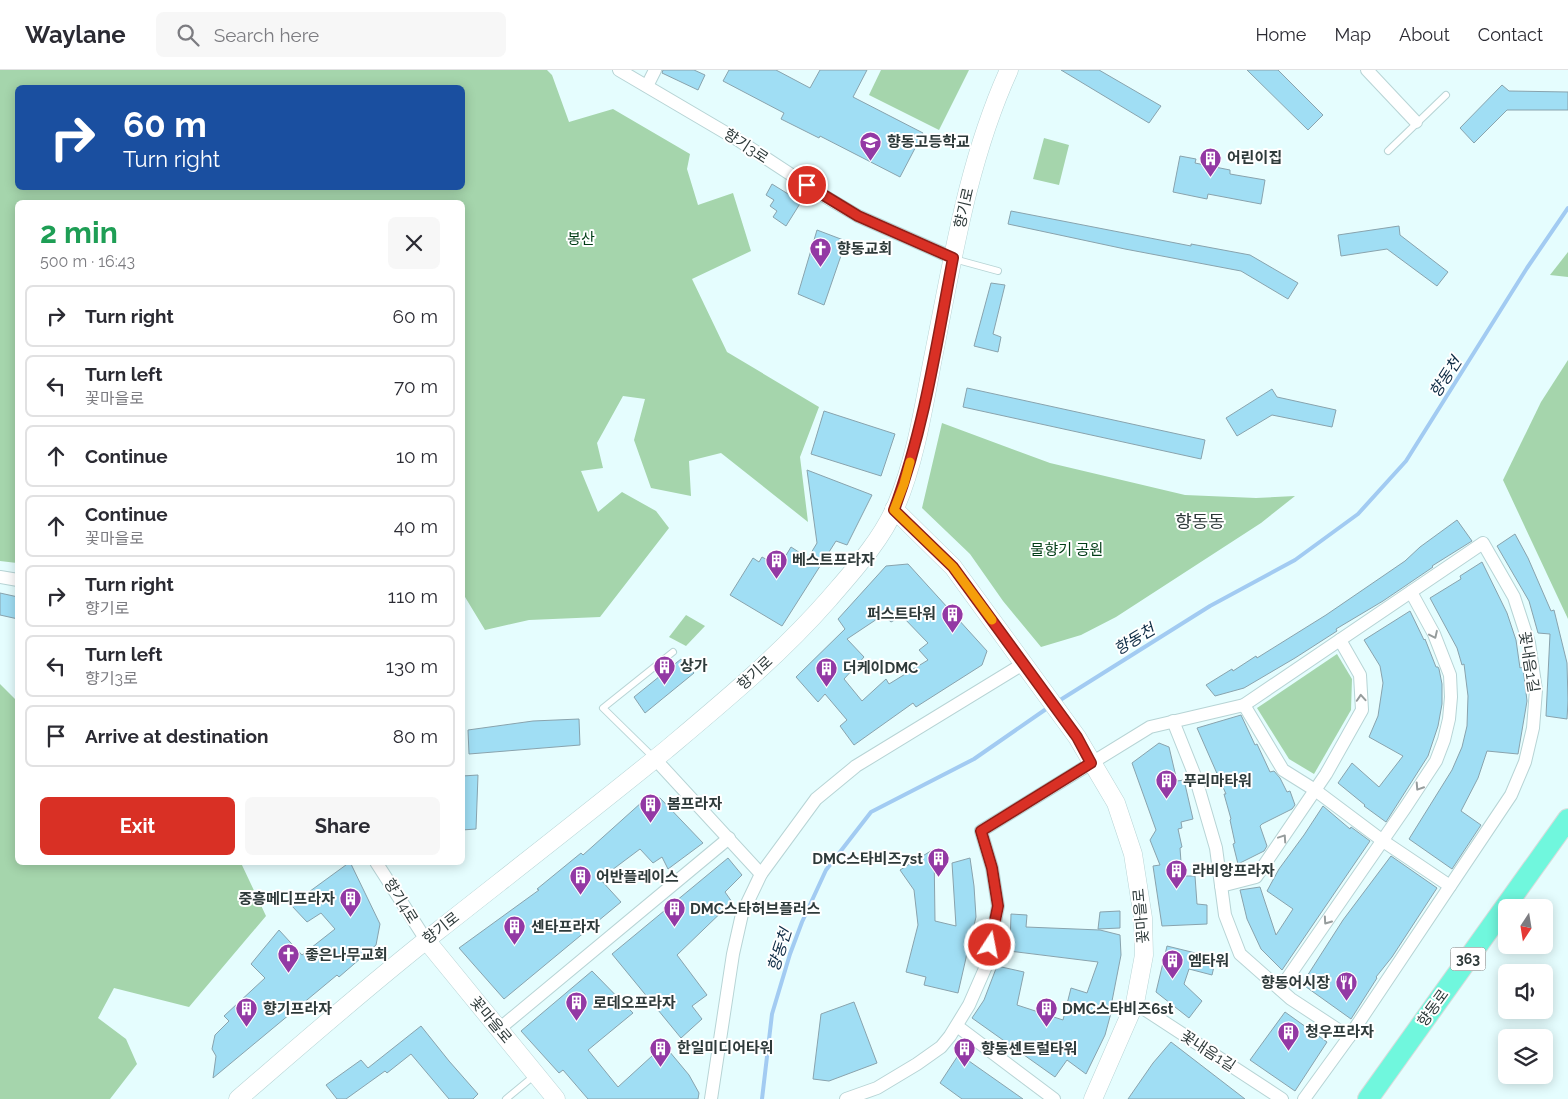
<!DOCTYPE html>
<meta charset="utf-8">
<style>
:root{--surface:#fff;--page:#f7f7f7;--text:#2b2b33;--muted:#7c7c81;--line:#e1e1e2;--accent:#d93025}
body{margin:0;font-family:Raleway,"Noto Sans KR",sans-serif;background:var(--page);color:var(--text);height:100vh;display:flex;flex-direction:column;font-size:19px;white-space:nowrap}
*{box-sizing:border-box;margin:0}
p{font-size:16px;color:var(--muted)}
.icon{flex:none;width:28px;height:28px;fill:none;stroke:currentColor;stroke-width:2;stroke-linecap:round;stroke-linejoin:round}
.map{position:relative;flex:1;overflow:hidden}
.details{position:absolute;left:15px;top:130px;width:450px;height:665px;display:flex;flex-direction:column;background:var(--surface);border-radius:8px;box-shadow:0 2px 12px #0003}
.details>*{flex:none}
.guide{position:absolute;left:15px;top:15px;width:450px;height:105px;border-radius:8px;box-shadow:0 2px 12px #0003;background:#1a4fa0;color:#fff;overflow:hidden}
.needle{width:32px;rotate:192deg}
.controls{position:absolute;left:1498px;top:829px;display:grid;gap:10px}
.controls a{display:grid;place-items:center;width:55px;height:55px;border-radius:8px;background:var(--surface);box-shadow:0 2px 12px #0003;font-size:25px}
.pin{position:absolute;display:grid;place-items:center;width:42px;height:42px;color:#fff;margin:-21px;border:2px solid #fff;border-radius:50%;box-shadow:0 1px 5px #0007}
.me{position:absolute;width:55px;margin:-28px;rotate:11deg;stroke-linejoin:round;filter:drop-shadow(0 0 4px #0008)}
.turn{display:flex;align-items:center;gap:18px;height:105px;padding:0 25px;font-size:22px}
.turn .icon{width:65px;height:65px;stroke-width:2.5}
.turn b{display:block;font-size:35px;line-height:42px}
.round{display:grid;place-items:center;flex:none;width:52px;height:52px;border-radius:8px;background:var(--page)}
.overview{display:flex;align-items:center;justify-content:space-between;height:85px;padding:0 25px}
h1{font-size:30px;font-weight:700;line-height:38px;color:#1e9e55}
.primary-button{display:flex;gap:10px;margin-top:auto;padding:10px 25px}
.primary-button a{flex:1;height:58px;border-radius:8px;background:var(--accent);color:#fff;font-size:20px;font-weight:700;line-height:58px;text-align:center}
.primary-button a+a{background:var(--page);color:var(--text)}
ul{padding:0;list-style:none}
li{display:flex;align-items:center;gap:15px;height:62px;margin:0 10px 8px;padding:0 15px;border:2px solid var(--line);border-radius:8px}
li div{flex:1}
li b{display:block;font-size:19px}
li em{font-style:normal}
header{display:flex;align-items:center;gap:30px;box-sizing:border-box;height:70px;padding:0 25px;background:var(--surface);border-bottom:1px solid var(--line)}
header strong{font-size:24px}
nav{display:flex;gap:28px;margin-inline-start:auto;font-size:18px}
.search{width:350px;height:45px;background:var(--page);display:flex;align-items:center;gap:12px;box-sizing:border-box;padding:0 18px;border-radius:8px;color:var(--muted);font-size:19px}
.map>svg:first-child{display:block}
</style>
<header>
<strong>Waylane</strong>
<div class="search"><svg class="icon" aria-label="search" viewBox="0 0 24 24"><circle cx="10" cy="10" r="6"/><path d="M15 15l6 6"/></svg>Search here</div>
<nav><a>Home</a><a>Map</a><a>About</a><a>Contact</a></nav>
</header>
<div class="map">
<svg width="1568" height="1029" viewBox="0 0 1568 1029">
<rect width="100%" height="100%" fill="#e5fdfe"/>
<!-- green -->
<g fill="#a5d5ac" fill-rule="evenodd">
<path d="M0,0H547L552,5L569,52L613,39L690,84L687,99L698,135L733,123L751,181L692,209L727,282L819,337L800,387L808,452L721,383L689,391L691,426L651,418L634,370L645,329L623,326L597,373L603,398L581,401L598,442L622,422L656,441L669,458L600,547L529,550L485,560L462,522V132H18L17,493L0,491ZM18,18H462V118H18Z"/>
<path d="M881,0H969L939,60L869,25Z"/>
<path d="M1044,68L1069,75L1059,115L1033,109Z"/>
<path d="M1568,182V207L1550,205Z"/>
<path d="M1568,290V549L1503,410L1541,332Z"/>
<path d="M942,353L1050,393L1185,425L1256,428L1295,426L1261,453L1116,547L1081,565L1041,577L1003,531L970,484L922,438Z"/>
<path d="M686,545L705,556L686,576L669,567Z"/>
<path d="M1337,584L1352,609L1351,640L1314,704L1289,689L1257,638Z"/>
<path d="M0,614L17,631L18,792L241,793L266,846L189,937L114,918L98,948L126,969L137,994L110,1029H0Z"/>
</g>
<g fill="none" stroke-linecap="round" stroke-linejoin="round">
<!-- stream -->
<g stroke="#a2cbf2" stroke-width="4">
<path d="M1057,632L1210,536L1295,490L1358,444L1406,391L1527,198L1568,138"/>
<path d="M762,1029L772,944L790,884L802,852L826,800L871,742L974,689L1049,637"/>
</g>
</g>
<!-- building -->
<g fill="#a0def4" stroke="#89a3ad" fill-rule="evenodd">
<path d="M663,0H694L705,5L698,20L662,3Z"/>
<path d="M729,0H776L810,18L820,0H867L853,27L923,63L900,107L820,66L819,68L781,49L784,43L723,11Z"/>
<path d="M1061,0H1099L1161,36L1149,53Z"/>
<path d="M1247,0H1278L1323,45L1308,60Z"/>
<path d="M1502,15L1509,21L1568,22V40H1507L1474,73L1460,58Z"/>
<path d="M1180,86L1196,89L1195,93L1230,100V104L1265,110L1261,134L1208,124L1207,129L1173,122Z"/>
<path d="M772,114L801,132L786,156L773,147L777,141L770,136L774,130L766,125Z"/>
<path d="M1011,141L1191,176V174L1250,185L1298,213L1288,229L1241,201L1125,179L1008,154Z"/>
<path d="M1399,156L1400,165L1448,202L1437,216L1387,179L1341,186L1338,165Z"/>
<path d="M817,160L846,171L824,235L798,224Z"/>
<path d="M991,213L1005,215L993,264L1001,267L998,282L974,276Z"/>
<path d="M967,318L1205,370L1201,389L963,337Z"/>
<path d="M1272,319L1277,327L1336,340L1332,357L1272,345L1237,366L1226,348Z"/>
<path d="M824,341L895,364L881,406L811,384Z"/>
<path d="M807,400L872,425L847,475L836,471L782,556L730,525L753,488L759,492L762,487L771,492L777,482L785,487L791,477L808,488L817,473Z"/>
<path d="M1457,450L1472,471L1432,496L1433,497L1383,531L1336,559L1337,561L1295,588L1244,618L1215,626L1206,615L1232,599L1233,601L1256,586L1257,588L1326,545L1405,491L1420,477Z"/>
<path d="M1515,464L1528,488L1551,541L1554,540L1567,593L1568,631L1567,649L1546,646L1550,564L1538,563L1529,531L1497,476Z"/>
<path d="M1482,492L1507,543L1516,570L1520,598L1523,597L1527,631L1518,684L1487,681L1478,708L1461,741L1481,755L1452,799L1409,769L1452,700L1462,677L1467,656L1468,626L1464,594L1462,595L1457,578L1430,528L1461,509L1460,506Z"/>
<path d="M908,494L987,581L982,595L916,637L913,633L854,675L840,656L847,650L825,624L818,632L796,607L845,559L838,549L886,496ZM883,545L891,552L902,546L928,573L919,580L928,590L889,614L886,609L862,631L844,609L864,587L847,569Z"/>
<path d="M0,523L18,527V549L0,545Z"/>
<path d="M1410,541L1424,570L1425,569L1436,597H1438L1439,599L1442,614V634L1438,656L1428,686L1386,752L1364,736L1365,735L1338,713L1352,693L1379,717L1403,686L1369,667L1378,646L1383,613L1380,596L1364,570Z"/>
<path d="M681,589L694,603L645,643L634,627Z"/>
<path d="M1241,645L1255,675L1257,674L1270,702L1274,701L1280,708L1287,722L1290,721L1295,735L1292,739L1262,754L1260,756L1267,776L1264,781L1238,794L1233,774L1235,773L1230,750L1231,749L1224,724H1226L1197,658Z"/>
<path d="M579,649L580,675L469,684L468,660L533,651Z"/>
<path d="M1159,673L1169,677L1177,711L1184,710L1193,749L1181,752L1182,758L1178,759L1182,777L1180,778L1182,806H1195L1197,834L1207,835V854L1162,856L1153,796L1160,795L1150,770L1156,760L1132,693Z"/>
<path d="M478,705L476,759L462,760V706Z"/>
<path d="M660,728L703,773L668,799L662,787L653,793L640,779L600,809L621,832L504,929L459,878L539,820L537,819L581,783L583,785L642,732Z"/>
<path d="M1323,736L1350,759L1351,757L1370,771L1282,900L1261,879L1247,849L1240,820L1260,817L1276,865L1293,839L1267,821L1279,799L1304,765Z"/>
<path d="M934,779L935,851L956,856L952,793L970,788L974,816L976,847L969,876H968L966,888L958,923L924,915L926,907L906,902L918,855L914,820L900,800Z"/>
<path d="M1391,786L1437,818L1392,887L1376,907L1377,908L1351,949L1302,914L1343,850Z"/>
<path d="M728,788L742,805L725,822L732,832L677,885L707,925L692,936L702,949L681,968L612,884Z"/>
<path d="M350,792L380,854L376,875L339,907L337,905L213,1008L216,986L212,979L215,965L229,951L224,946L265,908L251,894L279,860L302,885L335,859L321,843L307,852L291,835Z"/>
<path d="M1120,841V858L1098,859L1100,842Z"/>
<path d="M1011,844L1027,845L1026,857L1100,860L1120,865L1121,885L1112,931L1114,932L1105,965L1086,1004L1067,990L1055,1007L972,948L984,930L997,896L1024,902L1017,935L1063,950L1071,918L1087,923L1098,892L1009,881L1010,876Z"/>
<path d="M1167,876L1216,888L1212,905L1189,899L1184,914L1202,931L1189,948L1156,922Z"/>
<path d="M592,901L633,943L588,980L618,1017L664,975L689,1005L699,1023L698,1029H588L563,1000L559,1003L521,961Z"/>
<path d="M854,932L877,993L829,1011L813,1009L821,944Z"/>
<path d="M1285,942L1327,972L1295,1021L1250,990Z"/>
<path d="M421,956L449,991L478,1024L473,1029H449L411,984L387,1003L385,1001L346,1029H337L326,1015L361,990L368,998Z"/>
<path d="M1171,972L1245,1029H1128L1153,993Z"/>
<path d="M959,984L1023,1029H962L940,1013Z"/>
</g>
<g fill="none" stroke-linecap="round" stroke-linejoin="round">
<defs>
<g id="lane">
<path d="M1388,81L1446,25"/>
<path d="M954,189L998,201"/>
<path d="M654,688L603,638L673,582"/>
<path d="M506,1029L535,1005"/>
</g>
<g id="street">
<path d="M619,0L738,70L819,123L858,146L953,188"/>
<path d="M1367,0L1416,52"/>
<path d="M647,16L655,0"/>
<path d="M0,507L18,510"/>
<path d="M1244,635L1283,700L1315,720L1383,771L1450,816"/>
<path d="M1173,651L1195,706L1216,778L1225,845L1240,884L1291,929L1349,967"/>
<path d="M655,689L761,804"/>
<path d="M376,792L426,870"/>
<path d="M1221,816L1256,807L1326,704L1362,640L1360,605L1340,570"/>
<path d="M1280,919L1405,738L1436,691L1444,670L1449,649L1451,627L1450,605L1434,564L1411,522"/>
<path d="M1135,933L1282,1029"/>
<path d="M957,956L1054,1029"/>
<path d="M499,959L729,768"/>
<path d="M711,1029L733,884L742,844L761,804L816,729L856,696L1023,594"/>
<path d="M846,1029L877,1018L917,994L941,977L950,966L969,935L987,894L998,836L992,798L981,761L1150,657L1244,635L1483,473L1514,527L1529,573L1536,620L1533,658L1525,692L1511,725L1349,967L1304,1029"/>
</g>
<g id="secondary">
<path d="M894,439L953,497L1077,667L1116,733L1133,784L1143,848L1144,885L1135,933L1093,1029"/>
<path d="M426,870L556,1029"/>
<path d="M238,1029C304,972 370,914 439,860C515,800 591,741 666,680C723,632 780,585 829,529C853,501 881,471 896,436C915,391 923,341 932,293C952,194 967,92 1009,0"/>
</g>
<path id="primary" d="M1368,1029L1568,749"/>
</defs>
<!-- lane casing -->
<use href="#lane" stroke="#b7d4d5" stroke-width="8"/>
<!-- street casing -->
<use href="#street" stroke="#b7d4d5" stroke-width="14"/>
<!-- secondary casing -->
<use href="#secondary" stroke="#b7d4d5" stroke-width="19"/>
<!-- primary casing -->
<use href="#primary" stroke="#d9dcdc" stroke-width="22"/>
<!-- lane -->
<use href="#lane" stroke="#fff" stroke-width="6"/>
<!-- street -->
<use href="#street" stroke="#fff" stroke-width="12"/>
<!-- secondary -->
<use href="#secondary" stroke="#fff" stroke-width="18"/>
<!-- primary -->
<use href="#primary" stroke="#70f7dd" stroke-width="20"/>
</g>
<!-- one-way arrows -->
<defs><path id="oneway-chevron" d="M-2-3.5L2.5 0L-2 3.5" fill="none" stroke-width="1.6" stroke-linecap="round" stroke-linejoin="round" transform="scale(1.25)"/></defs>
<g stroke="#969c9c">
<use href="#oneway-chevron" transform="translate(1434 565) rotate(65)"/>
<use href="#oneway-chevron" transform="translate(1361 628) rotate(-94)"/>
<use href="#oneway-chevron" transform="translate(1419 717) rotate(123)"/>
<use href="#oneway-chevron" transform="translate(1283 768) rotate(-56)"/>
<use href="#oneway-chevron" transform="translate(1327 851) rotate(125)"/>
</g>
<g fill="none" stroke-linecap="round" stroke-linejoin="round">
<defs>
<path id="route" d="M807,115L858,146L953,188C937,272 924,360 894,440L953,497L1077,667L1091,693L981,761L992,798L998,836L990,875"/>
</defs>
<!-- route casing -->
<use href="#route" stroke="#8d1f18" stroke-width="12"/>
<!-- route -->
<use href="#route" stroke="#d93025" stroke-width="9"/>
<!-- slow -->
<path stroke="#f59e0b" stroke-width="9" d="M910,392L904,414L894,440L953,497L992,550"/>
</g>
<!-- icons -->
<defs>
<symbol id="school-pin" viewBox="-11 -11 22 30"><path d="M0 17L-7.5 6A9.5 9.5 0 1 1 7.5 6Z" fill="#9339a4" stroke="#fff"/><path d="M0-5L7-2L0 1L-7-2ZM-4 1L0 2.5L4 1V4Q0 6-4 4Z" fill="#fff"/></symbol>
<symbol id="building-pin" viewBox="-11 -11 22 30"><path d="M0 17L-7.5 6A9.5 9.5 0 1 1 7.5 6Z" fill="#9339a4" stroke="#fff"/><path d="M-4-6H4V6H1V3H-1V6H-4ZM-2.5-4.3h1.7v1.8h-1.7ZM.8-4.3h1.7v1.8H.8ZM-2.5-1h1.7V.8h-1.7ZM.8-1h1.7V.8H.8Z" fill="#fff"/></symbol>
<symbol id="church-pin" viewBox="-11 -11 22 30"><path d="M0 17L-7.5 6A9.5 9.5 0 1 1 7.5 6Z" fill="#9339a4" stroke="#fff"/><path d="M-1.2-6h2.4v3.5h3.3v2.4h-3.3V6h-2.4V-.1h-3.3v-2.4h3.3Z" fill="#fff"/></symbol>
<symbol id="restaurant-pin" viewBox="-11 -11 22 30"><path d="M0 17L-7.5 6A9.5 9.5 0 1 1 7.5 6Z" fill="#9339a4" stroke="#fff"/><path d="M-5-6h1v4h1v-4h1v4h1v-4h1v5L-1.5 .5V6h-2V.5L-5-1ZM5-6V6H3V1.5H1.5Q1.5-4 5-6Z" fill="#fff"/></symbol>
</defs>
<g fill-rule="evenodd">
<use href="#school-pin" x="858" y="60" width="25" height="34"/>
<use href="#building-pin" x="1198" y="76" width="25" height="34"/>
<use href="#church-pin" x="808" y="166" width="25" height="34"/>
<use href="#building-pin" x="764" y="478" width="25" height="34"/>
<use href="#building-pin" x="940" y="532" width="25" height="34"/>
<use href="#building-pin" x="652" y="584" width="25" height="34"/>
<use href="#building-pin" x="814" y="586" width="25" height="34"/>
<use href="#building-pin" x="1154" y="698" width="25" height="34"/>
<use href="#building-pin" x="638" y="722" width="25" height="34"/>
<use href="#building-pin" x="926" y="776" width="25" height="34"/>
<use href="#building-pin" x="1164" y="788" width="25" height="34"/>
<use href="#building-pin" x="568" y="794" width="25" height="34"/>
<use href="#building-pin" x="338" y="816" width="25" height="34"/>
<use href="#building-pin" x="662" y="826" width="25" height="34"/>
<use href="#building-pin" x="502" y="844" width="25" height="34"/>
<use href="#church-pin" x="276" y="872" width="25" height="34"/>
<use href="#building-pin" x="1160" y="878" width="25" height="34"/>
<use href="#restaurant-pin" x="1334" y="900" width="25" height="34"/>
<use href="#building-pin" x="564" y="920" width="25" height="34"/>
<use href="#building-pin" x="234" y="926" width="25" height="34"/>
<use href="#building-pin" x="1034" y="926" width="25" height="34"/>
<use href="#building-pin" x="1276" y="950" width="25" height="34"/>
<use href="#building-pin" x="648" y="966" width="25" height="34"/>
<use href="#building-pin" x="952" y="966" width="25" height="34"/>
</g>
<g text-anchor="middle" stroke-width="4" stroke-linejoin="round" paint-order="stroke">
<!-- shield labels -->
<rect fill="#fff" stroke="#6d7575" stroke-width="1" x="1450.5" y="877.5" width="35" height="23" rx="4"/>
<g font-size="14" font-weight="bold" fill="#2e3a3a">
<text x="1468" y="894">363</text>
</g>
<!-- poi labels -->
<g font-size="15" font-weight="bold" fill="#2e3a3a" stroke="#fff" text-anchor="start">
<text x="887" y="77">향동고등학교</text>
<text x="1227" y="93">어린이집</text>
<text x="837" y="184">향동교회</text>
<text x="792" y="495">베스트프라자</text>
<text x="936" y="549" text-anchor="end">퍼스트타워</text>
<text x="680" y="601">상가</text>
<text x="843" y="603">더케이DMC</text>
<text x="1183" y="716">푸리마타워</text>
<text x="667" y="739">봄프라자</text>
<text x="923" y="794" text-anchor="end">DMC스타비즈7st</text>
<text x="1192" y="806">라비앙프라자</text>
<text x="596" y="812">어반플레이스</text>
<text x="335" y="834" text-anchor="end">중흥메디프라자</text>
<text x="690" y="844">DMC스타허브플러스</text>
<text x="531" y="862">센타프라자</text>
<text x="305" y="890">좋은나무교회</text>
<text x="1188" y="896">엠타워</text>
<text x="1330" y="918" text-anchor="end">향동어시장</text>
<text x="593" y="938">로데오프라자</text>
<text x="263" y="944">향기프라자</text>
<text x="1062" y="944">DMC스타비즈6st</text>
<text x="1305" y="967">청우프라자</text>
<text x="677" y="983">한일미디어타워</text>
<text x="981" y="984">향동센트럴타워</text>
</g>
<!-- street labels -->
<g font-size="15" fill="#2e3a3a" stroke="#fff">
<text transform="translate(746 76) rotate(33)" y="5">향기3로</text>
<text transform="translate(964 138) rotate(-77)" y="5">향기로</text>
<text transform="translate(1529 592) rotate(81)" y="5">꽃내음1길</text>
<text transform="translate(755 603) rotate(-43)" y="5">향기로</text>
<text transform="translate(401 831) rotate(58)" y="5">향기4로</text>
<text transform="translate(1141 846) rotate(-95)" y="5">꽃마을로</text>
<text transform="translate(441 858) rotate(-38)" y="5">향기로</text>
<text transform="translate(1433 938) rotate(-54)" y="5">향동로</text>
<text transform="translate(491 950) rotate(50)" y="5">꽃마을로</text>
<text transform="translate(1208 981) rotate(33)" y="5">꽃내음1길</text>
</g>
<!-- park labels -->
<g font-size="15" fill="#003c15" stroke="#fff">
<text x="581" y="174">봉산</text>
<text x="1067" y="485">물향기 공원</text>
</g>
<!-- water labels -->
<g font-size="16" font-style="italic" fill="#0d2b44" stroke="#fff">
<text transform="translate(1445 307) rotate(-57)" y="6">향동천</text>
<text transform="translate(1134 569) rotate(-31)" y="6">향동천</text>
<text transform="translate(779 880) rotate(-72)" y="6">향동천</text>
</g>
<!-- quarter labels -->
<g font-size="18" fill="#2e3a3a" stroke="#fff">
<text x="1200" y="458">향동동</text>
</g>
</g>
</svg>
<div class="controls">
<a><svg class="needle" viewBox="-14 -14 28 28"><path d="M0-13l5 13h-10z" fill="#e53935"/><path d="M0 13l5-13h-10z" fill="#7c7c81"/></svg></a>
<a><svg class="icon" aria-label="sound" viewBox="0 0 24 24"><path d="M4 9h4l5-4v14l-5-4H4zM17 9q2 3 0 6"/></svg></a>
<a><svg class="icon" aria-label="layers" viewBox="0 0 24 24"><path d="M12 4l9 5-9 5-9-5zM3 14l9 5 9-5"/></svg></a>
</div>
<div class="pin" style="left:807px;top:115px;background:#d93025"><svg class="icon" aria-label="arrive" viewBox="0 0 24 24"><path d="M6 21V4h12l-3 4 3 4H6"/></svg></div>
<svg class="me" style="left:990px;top:875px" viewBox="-20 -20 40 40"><circle r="17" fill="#d93025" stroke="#fff" stroke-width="3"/><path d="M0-11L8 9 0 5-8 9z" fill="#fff"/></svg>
<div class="guide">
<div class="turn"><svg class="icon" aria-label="right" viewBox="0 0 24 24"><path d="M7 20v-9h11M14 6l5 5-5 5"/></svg><div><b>60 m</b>Turn right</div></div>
</div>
<section class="details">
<div class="overview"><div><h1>2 min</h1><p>500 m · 16:43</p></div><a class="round"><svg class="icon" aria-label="close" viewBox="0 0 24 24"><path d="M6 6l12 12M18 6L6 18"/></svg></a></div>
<ul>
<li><svg class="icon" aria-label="right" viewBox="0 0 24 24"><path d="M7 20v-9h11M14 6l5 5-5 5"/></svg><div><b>Turn right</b></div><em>60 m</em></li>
<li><svg class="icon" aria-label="left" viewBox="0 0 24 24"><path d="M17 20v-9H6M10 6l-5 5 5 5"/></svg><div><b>Turn left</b><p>꽃마을로</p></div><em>70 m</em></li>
<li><svg class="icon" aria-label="ahead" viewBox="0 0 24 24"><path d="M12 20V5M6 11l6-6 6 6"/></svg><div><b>Continue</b></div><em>10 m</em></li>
<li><svg class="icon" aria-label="ahead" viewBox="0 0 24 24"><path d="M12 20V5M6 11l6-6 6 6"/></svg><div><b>Continue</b><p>꽃마을로</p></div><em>40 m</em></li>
<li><svg class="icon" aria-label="right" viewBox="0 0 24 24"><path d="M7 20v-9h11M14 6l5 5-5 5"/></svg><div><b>Turn right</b><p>향기로</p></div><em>110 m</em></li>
<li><svg class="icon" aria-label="left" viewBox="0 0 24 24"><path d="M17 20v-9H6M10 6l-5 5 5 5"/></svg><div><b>Turn left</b><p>향기3로</p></div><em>130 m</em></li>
<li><svg class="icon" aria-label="arrive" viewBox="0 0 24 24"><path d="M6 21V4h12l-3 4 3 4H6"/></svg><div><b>Arrive at destination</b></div><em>80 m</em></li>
</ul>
<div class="primary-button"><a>Exit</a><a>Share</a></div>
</section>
</div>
